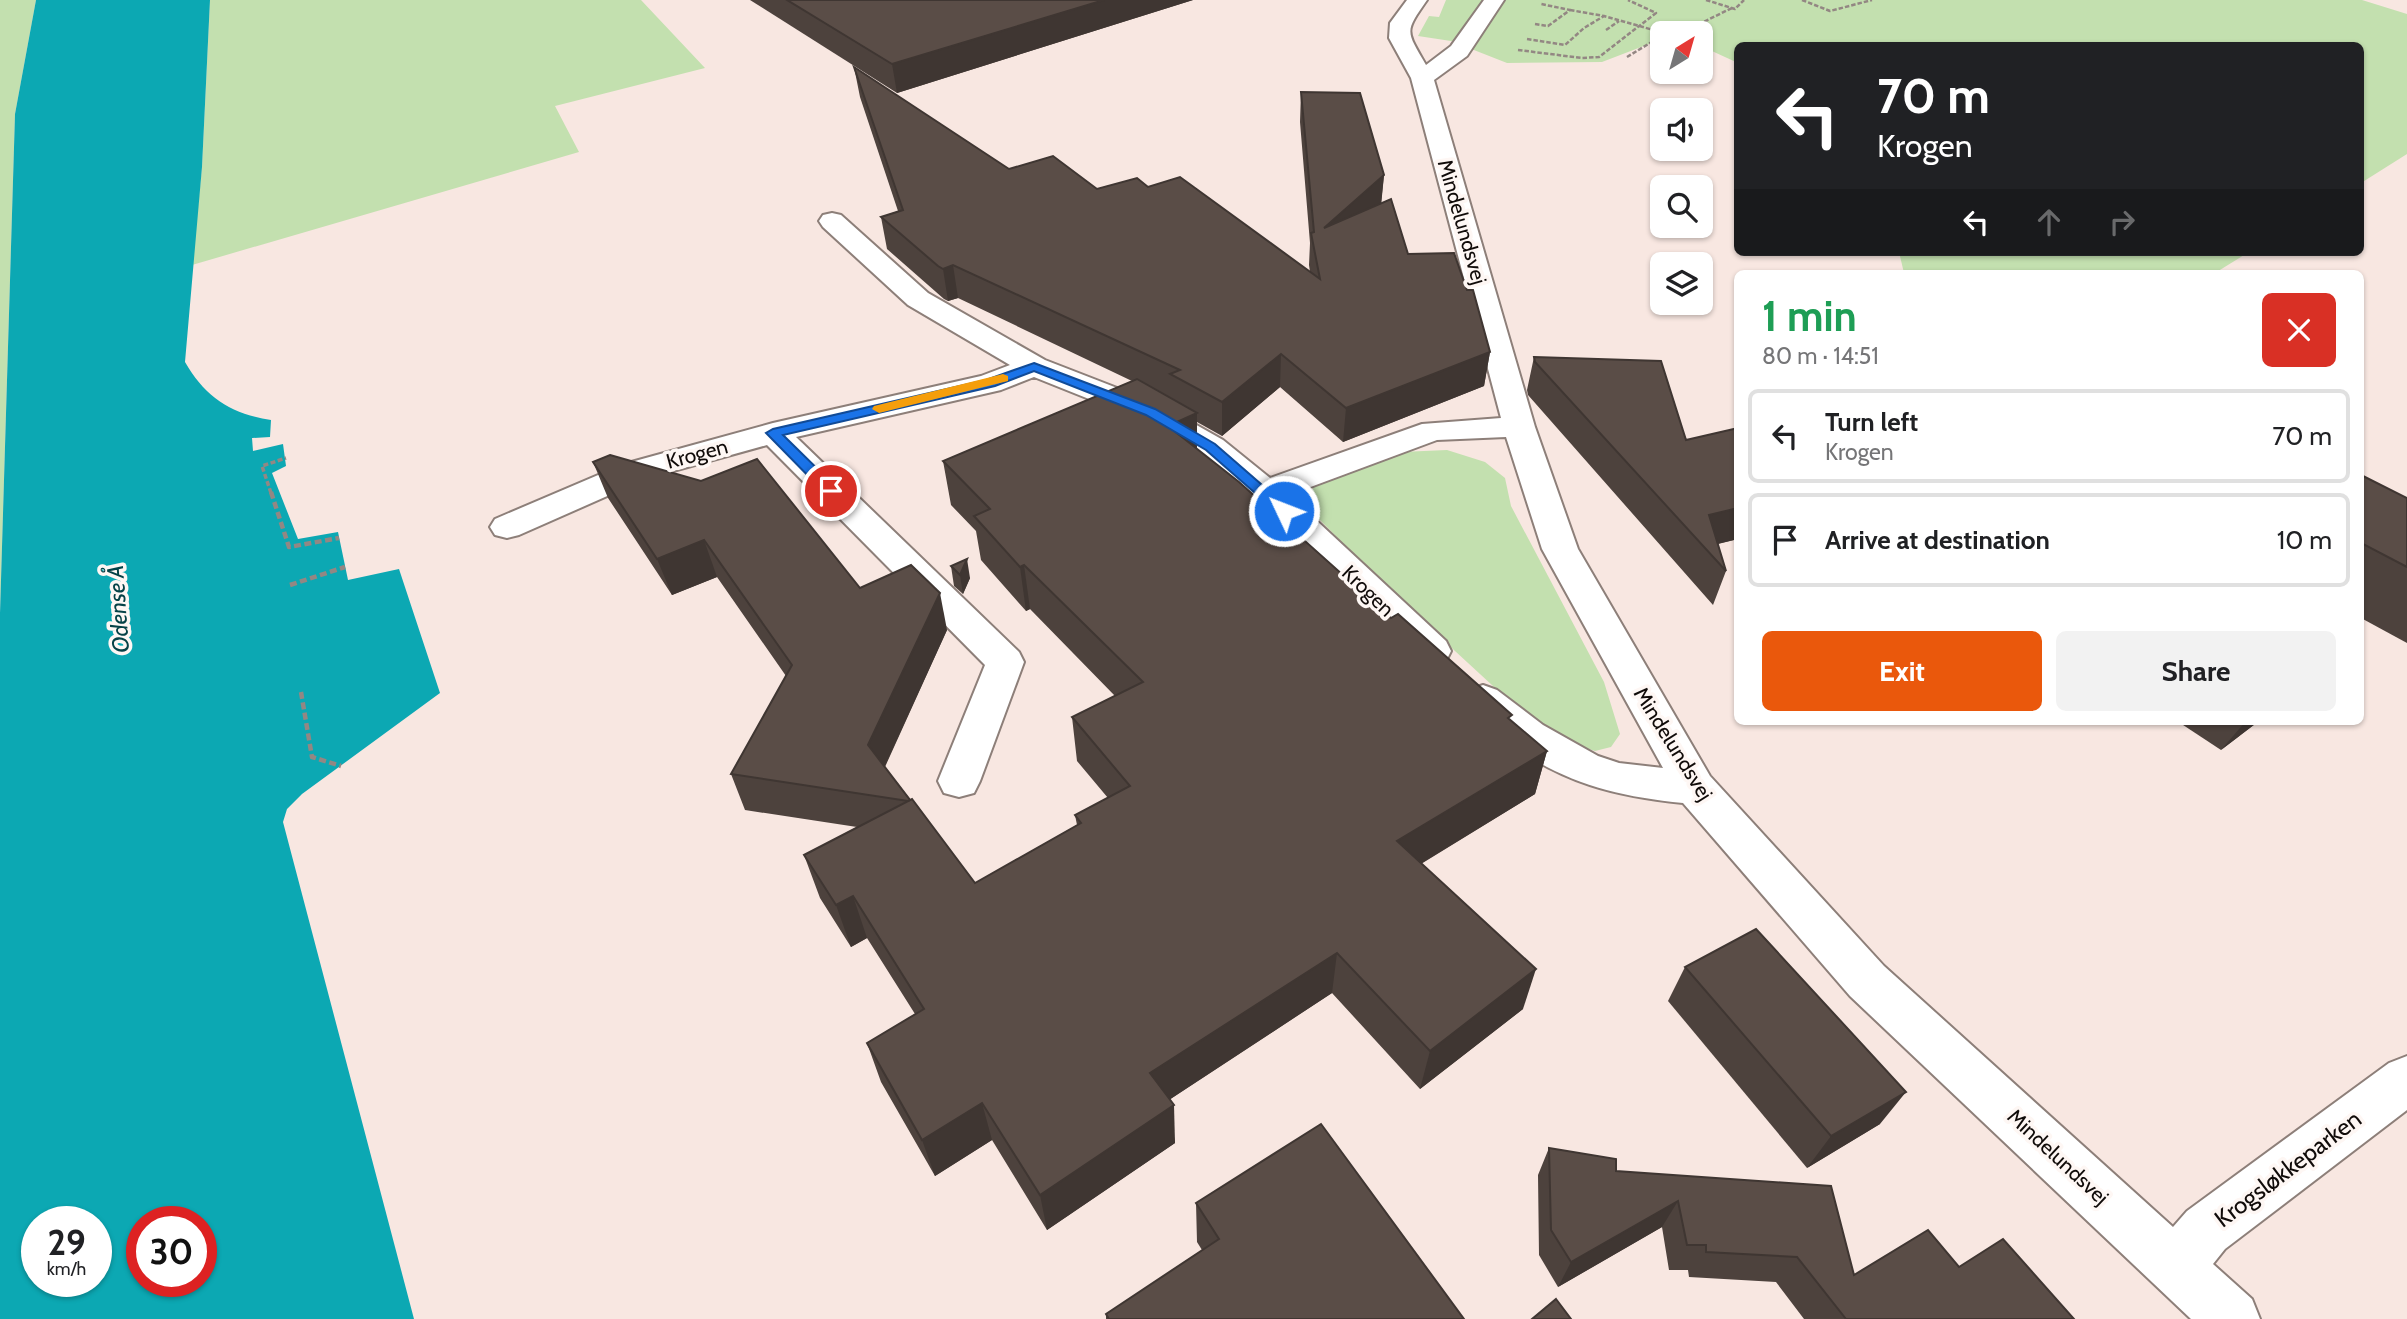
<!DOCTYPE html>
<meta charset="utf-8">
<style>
:root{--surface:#fff;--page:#f2f2f2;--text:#202124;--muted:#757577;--line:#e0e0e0;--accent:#ea580c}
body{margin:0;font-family:Cabin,sans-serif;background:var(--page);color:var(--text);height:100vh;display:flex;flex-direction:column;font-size:26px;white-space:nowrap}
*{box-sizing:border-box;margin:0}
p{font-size:23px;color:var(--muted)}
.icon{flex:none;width:38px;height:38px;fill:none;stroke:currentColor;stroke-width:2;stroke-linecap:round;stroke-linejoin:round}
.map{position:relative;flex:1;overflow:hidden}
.panel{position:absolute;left:1734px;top:270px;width:630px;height:455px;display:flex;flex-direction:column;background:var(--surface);border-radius:10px;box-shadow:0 2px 5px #0004}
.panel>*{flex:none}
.hud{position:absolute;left:1734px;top:42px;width:630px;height:214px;border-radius:10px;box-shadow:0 2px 5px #0004;background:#202124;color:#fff;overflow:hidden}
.needle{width:46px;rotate:37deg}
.tools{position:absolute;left:1650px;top:21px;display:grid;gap:14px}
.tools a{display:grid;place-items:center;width:63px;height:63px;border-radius:10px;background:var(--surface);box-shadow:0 2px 5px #0004;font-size:35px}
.speed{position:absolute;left:21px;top:1206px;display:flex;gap:14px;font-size:35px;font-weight:700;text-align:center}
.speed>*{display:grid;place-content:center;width:91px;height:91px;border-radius:50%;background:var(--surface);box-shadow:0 2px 5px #0004;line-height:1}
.speed small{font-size:18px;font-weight:400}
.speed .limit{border:10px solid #d22;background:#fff;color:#111}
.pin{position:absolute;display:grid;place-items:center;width:60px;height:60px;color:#fff;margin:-30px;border:4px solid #fff;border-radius:50%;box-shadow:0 2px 7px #0007}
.me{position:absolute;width:77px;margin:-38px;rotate:313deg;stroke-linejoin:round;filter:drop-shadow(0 0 5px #0008)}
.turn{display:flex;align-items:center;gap:24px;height:147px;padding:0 28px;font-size:32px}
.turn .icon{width:91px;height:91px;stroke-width:2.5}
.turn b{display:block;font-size:49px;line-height:60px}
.lanes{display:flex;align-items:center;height:66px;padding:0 28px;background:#0003;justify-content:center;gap:35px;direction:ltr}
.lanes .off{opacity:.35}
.round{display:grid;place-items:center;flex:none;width:74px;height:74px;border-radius:10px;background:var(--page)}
.overview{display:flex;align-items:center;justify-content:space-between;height:119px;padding:0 28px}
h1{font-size:42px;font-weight:700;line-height:52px;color:#1e9e55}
.button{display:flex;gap:14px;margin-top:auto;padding:14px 28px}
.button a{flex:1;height:80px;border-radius:10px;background:var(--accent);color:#fff;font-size:28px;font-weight:700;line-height:80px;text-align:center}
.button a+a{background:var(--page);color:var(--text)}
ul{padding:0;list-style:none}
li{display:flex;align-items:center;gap:21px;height:94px;margin:0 14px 10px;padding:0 14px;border:4px solid var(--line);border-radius:10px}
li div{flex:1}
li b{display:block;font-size:26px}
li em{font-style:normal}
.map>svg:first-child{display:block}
</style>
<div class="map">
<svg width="2407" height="1319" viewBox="0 0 2407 1319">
<rect width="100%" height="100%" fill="#f8e7e1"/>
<!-- green -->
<g fill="#c3e0af">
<path d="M0,0H36L15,114L0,613Z"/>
<path d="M210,0H641L705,68L555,106L579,152L192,265L202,167Z"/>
<path d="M1446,0H2362L2407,14V154L2361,183V46H1738V63L1701,46V33H1662V39L1602,62L1507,63L1451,41L1418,36L1429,16L1439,17Z"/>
<path d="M1899,252H2249L2215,273H1904Z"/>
<path d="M1447,450L1485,462L1505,478L1511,506L1604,682L1620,734L1611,747L1595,751L1567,742L1493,686L1392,593L1311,511L1310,497L1315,482L1401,452Z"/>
</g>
<!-- water -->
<path fill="#0ca8b3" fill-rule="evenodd" d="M36,0H210L202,167L185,362C205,397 231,414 271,420L270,437L252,438L253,451L283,444L286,466L272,473L298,539L338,532L348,580L399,569L440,693L302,794L287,809L283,822L414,1319H0V613L15,114ZM37,1222H96V1281H37ZM142,1222H201V1281H142Z"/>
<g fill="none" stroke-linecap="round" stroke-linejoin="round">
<defs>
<path id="minor" d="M1407,0H1427C1404,33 1406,30 1426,65L1451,46L1484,0H1504L1467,56L1434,80L1535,427L1578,549L1710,776L1884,966L2173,1227L2187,1211L2389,1063L2407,1056V1110L2225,1249L2213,1264L2252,1299L2260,1319H2191L1850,996L1683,803C1614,796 1563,783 1506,741C1490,729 1473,717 1463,700L1469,690L1483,685L1497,690L1543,725L1598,756L1619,763L1663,768L1542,549L1506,437L1437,440L1289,495L1446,641L1451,651L1446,661L1432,665L1418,661L1253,500L1199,454L1139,419L1034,377L1001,390L796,437L1019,652L1024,662L980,781L974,793L959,797L944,793L938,781L985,665L767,445L648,478L519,535L507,538L495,535L490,527L495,519L624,464L773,423L981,376L1010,365L908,305L823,227L819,221L823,215L832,213L841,215L928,293L1045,360L1161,405L1223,440L1270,478L1422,424L1501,418L1411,78L1389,38L1390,23Z"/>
</defs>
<!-- minor casing -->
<use href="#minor" stroke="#8d7f79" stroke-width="4"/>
<!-- path-far2 -->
<g stroke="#938783" stroke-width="2.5" stroke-dasharray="4.5 2" stroke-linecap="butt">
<path d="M1706,0L1735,9L1744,0"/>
<path d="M1802,0L1830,11L1872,0"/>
<path d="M1570,10L1604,16L1664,33"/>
<path d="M1535,24L1548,26L1570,10L1541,4"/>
<path d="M1606,30L1619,21"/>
<path d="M1681,33L1732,8"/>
<path d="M1527,39L1565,45L1584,28L1604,16"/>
<path d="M1518,50L1582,58L1599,57L1656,13L1628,0"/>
<path d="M1627,57L1650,43L1662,40"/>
</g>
<!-- path-far1 -->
<path stroke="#938783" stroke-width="3.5" stroke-dasharray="5 2.5" stroke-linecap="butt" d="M271,493L262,466L286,458"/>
<!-- path -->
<g stroke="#938783" stroke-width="4.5" stroke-dasharray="7 3.5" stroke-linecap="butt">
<path d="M271,492L289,547L339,538"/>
<path d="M290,585L345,567"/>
<path d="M301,692L312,757L341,766"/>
</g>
<!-- minor -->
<use href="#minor" fill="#fff" fill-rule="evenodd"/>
</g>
<!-- wall -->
<g fill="#4d423d">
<path d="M750,0H1193L897,93Z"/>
<path d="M854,67L1009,169L1097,189L1148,187L1310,272L1309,265L1310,243L1300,122L1301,92L1384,175L1381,203L1408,254L1490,352L1484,386L1343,442L1280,387L1222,436L1197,422V449L1391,618L1547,751L1535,794L1421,864L1523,1009L1420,1089L1332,993L1169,1100L1175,1143L1047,1230L992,1140L935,1176L881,1082L867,1043L915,1014L867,938L851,947L820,898L804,855L857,827L745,810L731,774L786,676L717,577L672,595L608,498L593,462L860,588L947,630L885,767L975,883L1077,825L1075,815L1108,798L1077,761L1072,717L1115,696L1030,609L1026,611L981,560L976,531L951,505L943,461L1132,381L958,298L948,301L944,299L887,249L881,217L898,211L860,97Z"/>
<path d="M1534,357L1686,440L1738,428V539L1718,544L1726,571L1713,605L1528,395L1527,390Z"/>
<path d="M2361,475L2407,498V643L2361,618Z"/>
<path d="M951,566L970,578L963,594L954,586Z"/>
<path d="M2177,721H2259L2221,750Z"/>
<path d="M1685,967L1880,1124L1807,1168L1668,1001Z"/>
<path d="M1549,1148L1616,1171L1854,1275L1959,1267L2074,1319H1804L1776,1282L1689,1277L1688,1270H1669L1662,1227L1558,1287L1539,1255L1538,1175Z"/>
<path d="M1196,1203L1464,1319H1106V1314L1202,1250L1197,1242Z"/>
</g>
<!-- shaded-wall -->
<g fill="#3f3632">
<path d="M1104,0H1193L897,93L892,64Z"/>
<path d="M1384,175L1381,206L1324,228Z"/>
<path d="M953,265L958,298L948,301L943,269Z"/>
<path d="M1490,352L1484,386L1343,442L1346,408Z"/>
<path d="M1281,354L1280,387L1222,436V402Z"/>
<path d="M1197,413V456L1168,426Z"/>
<path d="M1738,508V539L1704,547L1709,515Z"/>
<path d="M704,540L717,577L672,595L657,559Z"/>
<path d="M967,559L970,578L963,594L960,575Z"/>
<path d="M1024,565L1030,609L1026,611L1020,567Z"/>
<path d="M940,593L947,630L878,781L868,745Z"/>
<path d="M2246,721H2259L2221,750Z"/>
<path d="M1547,751L1535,794L1389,883L1397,841Z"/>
<path d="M853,896L867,938L851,947L836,905Z"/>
<path d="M1337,953L1332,993L1152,1111L1150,1073Z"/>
<path d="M1536,969L1523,1009L1420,1089L1430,1051Z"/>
<path d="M1906,1092L1880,1124L1807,1168L1831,1136Z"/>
<path d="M982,1103L992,1140L935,1176L922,1140Z"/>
<path d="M1174,1105L1175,1143L1047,1230L1040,1195Z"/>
<path d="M1678,1201L1662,1227L1558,1287L1571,1262Z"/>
</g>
<!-- building -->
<g fill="#5a4d47" stroke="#3f3632" stroke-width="2">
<path d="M787,0H1104L892,64Z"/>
<path d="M854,67L1009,169L1053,156L1097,189L1137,178L1148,187L1180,177L1320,279L1311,233L1314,232L1301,92L1360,93L1384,175L1324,228L1391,199L1408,254L1454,253L1467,290H1473L1490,352L1346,408L1281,354L1222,402L1170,374L1180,370L953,265L943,269L938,266L881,217L903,210Z"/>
<path d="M1534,357L1661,361L1686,440L1738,428V508L1709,515L1726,571L1535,362Z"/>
<path d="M1137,379L1197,413L1168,426L1239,482L1391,618L1398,614L1512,715L1508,718L1547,751L1397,841L1536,969L1430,1051L1337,953L1150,1073L1174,1105L1040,1195L982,1103L922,1140L867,1043L924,1009L853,896L836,905L804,855L912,799L975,883L1081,823L1075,815L1130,786L1072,717L1143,682L1024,565L1020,567L974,516L990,509L943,461Z"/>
<path d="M610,455L701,481L757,459L860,588L911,565L940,593L868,745L910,800L908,801L731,774L792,665L704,540L657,559L593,462Z"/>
<path d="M2361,475L2407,498V567L2361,543Z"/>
<path d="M967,559L960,575L951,566Z"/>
<path d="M1756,929L1906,1092L1831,1136L1685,967Z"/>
<path d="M1321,1124L1464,1319H1109L1106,1314L1219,1239L1196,1203Z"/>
<path d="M1549,1148L1616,1159V1171L1831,1186L1854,1275L1928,1230L1959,1267L2003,1239L2074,1319H1846L1797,1257L1706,1252V1245H1687L1678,1201L1571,1262L1551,1230Z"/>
<path d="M1556,1299L1571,1319H1532Z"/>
</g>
<!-- route -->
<path fill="#1a73e8" stroke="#114b97" stroke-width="2" d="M1034,363L1155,409L1215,444L1292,511L1284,515L1279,514L1206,450L1146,415L1034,371L995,386L783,435L836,487L838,491L831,495L826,494L766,433L773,429L986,380Z"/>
<!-- slow -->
<path fill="#f59e0b" d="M1003,374L1008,376V381L879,413L872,409L874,406Z"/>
<g text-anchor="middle" stroke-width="7" stroke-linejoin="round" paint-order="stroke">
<!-- street labels -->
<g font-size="21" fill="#100b09" stroke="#fef7f4">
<text transform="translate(1462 222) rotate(74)" y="7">Mindelundsvej</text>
<text transform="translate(697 454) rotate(-15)" y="7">Krogen</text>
<text transform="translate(1368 591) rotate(44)" y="7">Krogen</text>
<text transform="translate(1673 744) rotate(58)" y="7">Mindelundsvej</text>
<text transform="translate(2058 1157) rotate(43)" y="7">Mindelundsvej</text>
</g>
<!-- water labels -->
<g font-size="23" font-style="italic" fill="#054247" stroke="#fef7f4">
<text transform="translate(118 609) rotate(-94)" y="8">Odense Å</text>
</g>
<!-- near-street labels -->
<g font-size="24" fill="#100b09" stroke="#fef7f4">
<text transform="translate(2288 1169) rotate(-37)" y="8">Krogsløkkeparken</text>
</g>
</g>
</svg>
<div class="tools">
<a><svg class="needle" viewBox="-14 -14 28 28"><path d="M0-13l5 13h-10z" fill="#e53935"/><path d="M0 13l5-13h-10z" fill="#757577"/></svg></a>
<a><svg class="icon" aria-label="sound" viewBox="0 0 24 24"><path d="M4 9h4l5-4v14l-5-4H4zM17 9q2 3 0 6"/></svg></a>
<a><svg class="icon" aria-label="search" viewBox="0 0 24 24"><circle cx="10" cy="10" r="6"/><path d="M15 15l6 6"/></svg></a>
<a><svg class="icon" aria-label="layers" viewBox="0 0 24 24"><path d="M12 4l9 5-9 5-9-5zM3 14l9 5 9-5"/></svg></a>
</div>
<div class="speed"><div>29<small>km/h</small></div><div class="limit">30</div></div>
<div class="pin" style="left:831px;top:491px;background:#d93025"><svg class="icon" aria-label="arrive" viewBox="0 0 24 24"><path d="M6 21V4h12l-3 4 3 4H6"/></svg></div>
<svg class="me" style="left:1284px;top:511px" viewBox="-20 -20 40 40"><circle r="17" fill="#1a73e8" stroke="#fff" stroke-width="3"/><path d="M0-11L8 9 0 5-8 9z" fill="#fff"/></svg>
<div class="hud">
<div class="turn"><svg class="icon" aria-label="left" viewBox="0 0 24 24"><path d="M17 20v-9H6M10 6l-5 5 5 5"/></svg><div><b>70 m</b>Krogen</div></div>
<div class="lanes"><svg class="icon" aria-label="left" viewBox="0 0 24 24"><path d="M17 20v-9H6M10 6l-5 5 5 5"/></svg><svg class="icon off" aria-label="ahead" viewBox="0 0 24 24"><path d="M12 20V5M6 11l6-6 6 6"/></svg><svg class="icon off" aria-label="right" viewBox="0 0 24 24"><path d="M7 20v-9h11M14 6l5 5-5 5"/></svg></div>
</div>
<section class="panel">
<div class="overview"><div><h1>1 min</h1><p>80 m · 14:51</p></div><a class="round" style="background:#d93025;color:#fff"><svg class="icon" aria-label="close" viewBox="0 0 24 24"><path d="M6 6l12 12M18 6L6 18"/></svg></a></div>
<ul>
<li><svg class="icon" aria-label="left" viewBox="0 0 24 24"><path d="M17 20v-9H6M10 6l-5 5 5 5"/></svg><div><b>Turn left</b><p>Krogen</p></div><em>70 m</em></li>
<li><svg class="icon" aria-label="arrive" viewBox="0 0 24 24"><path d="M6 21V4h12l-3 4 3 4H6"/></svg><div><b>Arrive at destination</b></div><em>10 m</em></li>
</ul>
<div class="button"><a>Exit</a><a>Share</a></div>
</section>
</div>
